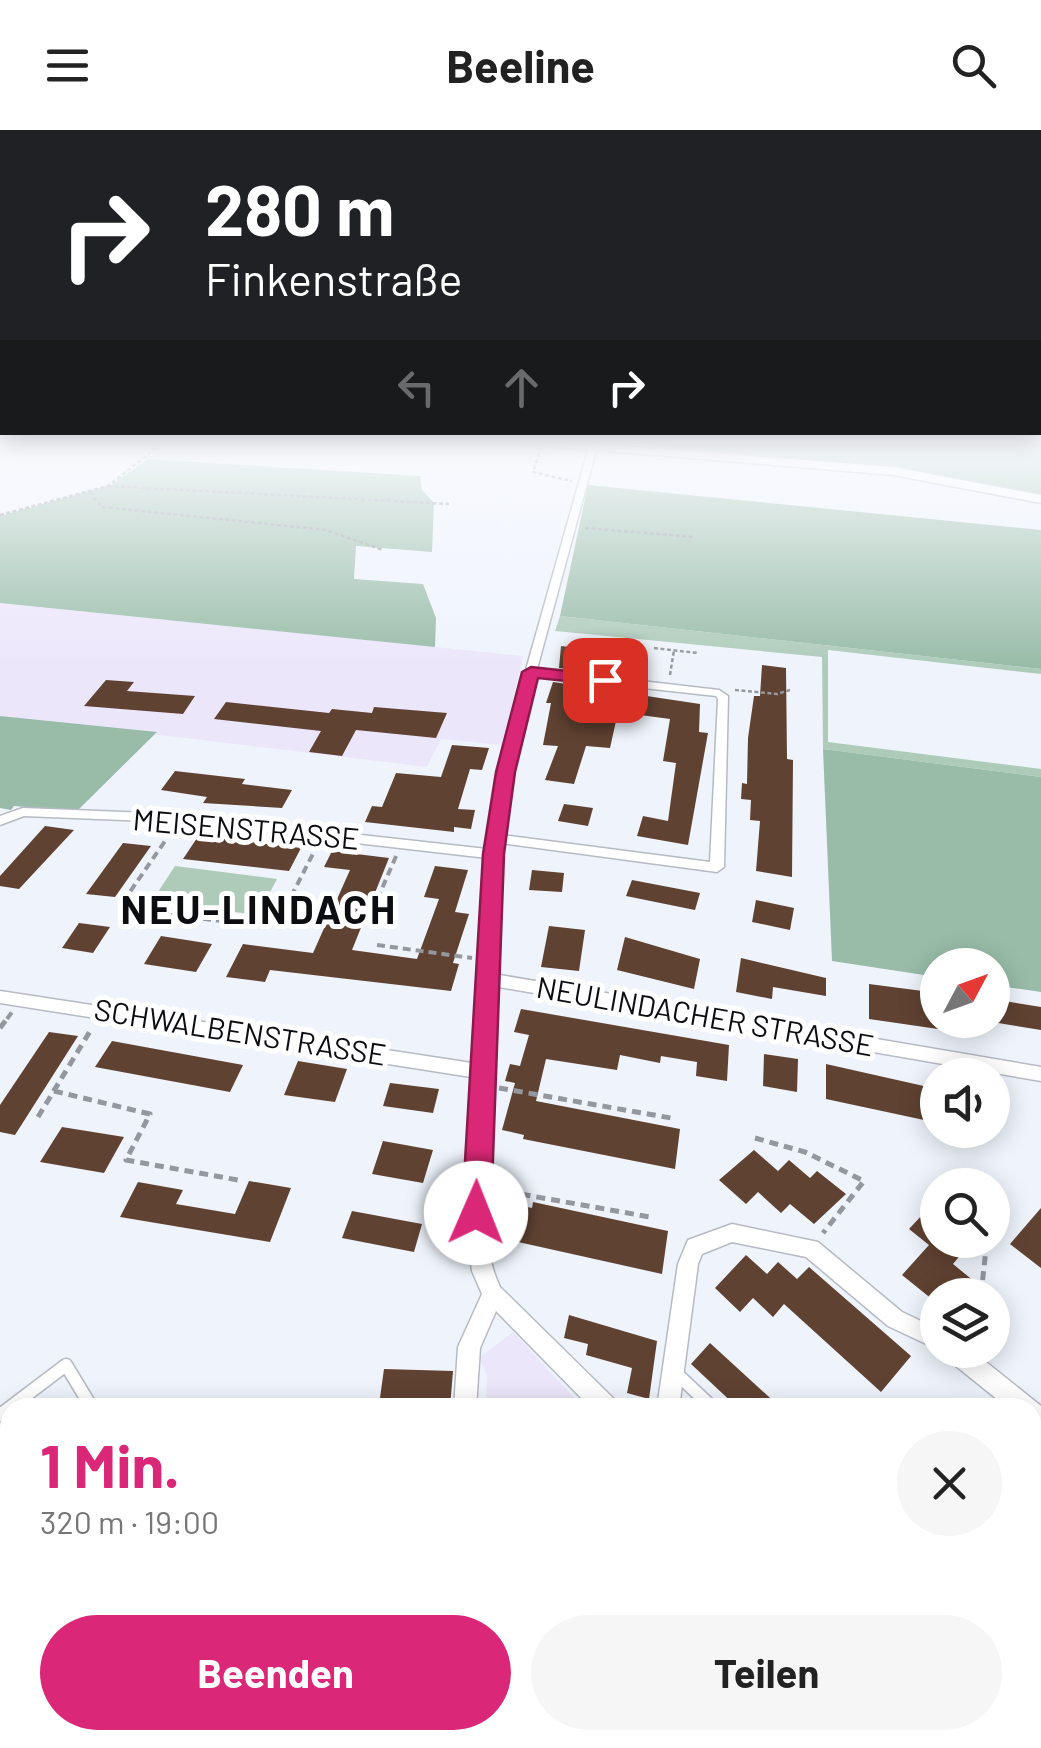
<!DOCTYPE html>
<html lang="de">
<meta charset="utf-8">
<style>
:root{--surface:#fff;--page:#f6f6f6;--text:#222;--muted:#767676;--accent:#db2777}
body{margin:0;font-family:Barlow,sans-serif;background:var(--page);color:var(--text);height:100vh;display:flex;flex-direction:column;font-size:38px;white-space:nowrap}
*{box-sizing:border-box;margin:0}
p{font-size:32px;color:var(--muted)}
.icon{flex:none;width:55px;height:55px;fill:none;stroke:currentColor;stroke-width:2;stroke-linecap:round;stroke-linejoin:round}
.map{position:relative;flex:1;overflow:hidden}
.panel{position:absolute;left:0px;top:1268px;width:1042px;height:352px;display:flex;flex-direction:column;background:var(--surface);border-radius:30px 30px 0 0;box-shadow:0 5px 25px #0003}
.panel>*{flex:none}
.hud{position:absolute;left:0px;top:0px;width:1042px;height:305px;box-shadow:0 5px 25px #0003;background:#202124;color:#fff;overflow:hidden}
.needle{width:65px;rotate:49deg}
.controls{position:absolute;left:920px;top:818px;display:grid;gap:20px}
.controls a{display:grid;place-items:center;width:90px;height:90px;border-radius:50%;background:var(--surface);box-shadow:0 5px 25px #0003;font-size:50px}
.pin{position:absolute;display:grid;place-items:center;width:85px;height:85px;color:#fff;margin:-42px;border-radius:20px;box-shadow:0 5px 15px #0006}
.me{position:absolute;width:110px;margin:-55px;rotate:1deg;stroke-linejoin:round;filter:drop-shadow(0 0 8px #0008)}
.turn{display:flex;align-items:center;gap:35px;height:210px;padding:0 40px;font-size:45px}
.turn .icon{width:130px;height:130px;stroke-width:2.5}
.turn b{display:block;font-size:70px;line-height:85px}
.lanes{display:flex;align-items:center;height:95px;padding:0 40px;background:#0003;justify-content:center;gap:50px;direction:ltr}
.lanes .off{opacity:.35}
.round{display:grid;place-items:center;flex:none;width:105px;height:105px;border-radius:52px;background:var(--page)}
.overview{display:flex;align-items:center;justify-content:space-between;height:170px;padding:0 40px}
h1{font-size:60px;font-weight:700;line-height:75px;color:var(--accent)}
.cta{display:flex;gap:20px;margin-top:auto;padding:20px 40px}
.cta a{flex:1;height:115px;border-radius:60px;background:var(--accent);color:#fff;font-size:40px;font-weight:700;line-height:115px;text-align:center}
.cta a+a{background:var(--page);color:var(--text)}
header{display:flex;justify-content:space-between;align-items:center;height:130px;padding:0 40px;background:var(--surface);font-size:45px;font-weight:700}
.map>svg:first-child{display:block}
</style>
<header><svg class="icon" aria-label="menu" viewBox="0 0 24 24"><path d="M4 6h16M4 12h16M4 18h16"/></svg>Beeline<svg class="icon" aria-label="search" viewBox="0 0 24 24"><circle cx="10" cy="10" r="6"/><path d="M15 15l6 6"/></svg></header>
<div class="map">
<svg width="1041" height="1618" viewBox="0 0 1041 1618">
<rect width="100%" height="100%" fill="#eff4fc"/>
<!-- industrial -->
<g fill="#ece6fb">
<path d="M0,473L435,517L523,526L503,615L441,609L427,637L0,586Z"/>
<path d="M513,1202L583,1277H486L487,1245L479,1228Z"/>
<path d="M471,1610H896L903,1618H471Z"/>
</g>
<!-- green -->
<g fill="#aecbba">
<path d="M560,486L1041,539V544L828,520V612L1041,639V647L823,619L822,527L555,501Z"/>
<path d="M175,736L277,749L258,785L152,771Z"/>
</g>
<!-- forest -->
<g fill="#98bca8">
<path d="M604,311H1041V365L874,336Z"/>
<path d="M148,329L420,346L422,360L434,373L432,422L356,416L354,449L423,454L436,488L435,517L0,473V386L111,355Z"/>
<path d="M588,355L1041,400V539L560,486Z"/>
<path d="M0,586L157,602L77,681L14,676L11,680L0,678Z"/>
<path d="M823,619L1041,647V862L993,855L992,835H938L937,847L832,831Z"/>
</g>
<!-- building -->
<g fill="#604232">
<path d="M561,516L597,520L596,528L610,529L607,543L559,538Z"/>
<path d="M762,535L786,538L787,629L793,630L792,747L756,741L760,691L750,690L751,670L741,669L742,653L747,654L748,608L754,566H760Z"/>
<path d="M106,550L134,552L127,561L195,566L183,584L84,576Z"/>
<path d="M553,552L700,574L699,602L708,603L688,715L637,706L643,686L668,691L676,633L663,631L670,589L618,582L610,618L586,616L574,654L545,650L558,616L543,615L551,573H546Z"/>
<path d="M226,572L329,583L332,579L372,583L374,577L447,583L436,608L356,600L342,626L309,622L321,601L214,589Z"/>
<path d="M452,615L489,618L482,640L470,639L458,679L475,680L471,699L454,697V702L365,692L372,676L382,677L396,643L441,647Z"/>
<path d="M175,641L245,649L242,654L292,660L282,678L203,673L207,667L161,660Z"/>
<path d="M564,674L593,678L588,696L558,691Z"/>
<path d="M45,696L74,700L19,759L0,756V746Z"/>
<path d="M199,705L234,710L301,718L289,741L183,729Z"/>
<path d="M123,713L151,716L115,767L86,764Z"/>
<path d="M332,721L389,728L352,820L417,829L439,769L424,767L435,736L468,740L455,782L469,784L453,833L459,834L451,861L270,840L265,852L226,847L243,814L313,823L350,740L324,737Z"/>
<path d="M532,740L564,743L562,762L529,760Z"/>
<path d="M632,750L700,763L695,780L626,766Z"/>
<path d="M756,770L794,778L790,800L752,792Z"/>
<path d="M79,793L110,797L93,823L62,818Z"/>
<path d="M549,796L585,800L579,841L541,837Z"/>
<path d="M161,806L212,814L196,842L144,834Z"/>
<path d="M625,807L700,829L694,859L617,840Z"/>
<path d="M741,828L826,848V866L773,857L772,869L736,862Z"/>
<path d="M869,854L938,863V899L869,889Z"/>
<path d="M992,869L1041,877V900L992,892Z"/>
<path d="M521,879L729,915L727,951L696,946L697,932L661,926L660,933L620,925L617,940L546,929L536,971L680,999L675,1039L523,1009L524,1005L502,1000L515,953L505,951L510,934L520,936L529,905L514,902Z"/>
<path d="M49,902L78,906L15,1005L0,1002V975Z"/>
<path d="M112,911L243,935L230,962L95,937Z"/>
<path d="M764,924L798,929L797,962L763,956Z"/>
<path d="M298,931L347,939L335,972L284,965Z"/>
<path d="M826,934L937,959L938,993L826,969Z"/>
<path d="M390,953L439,959L433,983L383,976Z"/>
<path d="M62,997L124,1007L104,1043L40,1032Z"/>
<path d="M383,1011L433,1020L423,1053L372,1044Z"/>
<path d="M754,1020L778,1041L789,1030L810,1048L817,1041L846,1064L814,1094L790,1074L781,1083L758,1062L746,1074L719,1050Z"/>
<path d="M249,1051L291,1058L270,1112L120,1087L138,1052L183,1060L176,1074L235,1084Z"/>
<path d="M938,1068V1110H973L953,1134L975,1152L965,1165H938V1174L902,1145L929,1115L909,1099Z"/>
<path d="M533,1072L668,1101L662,1144L500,1108L509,1073L532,1078Z"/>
<path d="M1041,1078V1138L1010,1114Z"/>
<path d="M352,1081L422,1094L414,1122L342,1108Z"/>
<path d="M746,1125L767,1144L778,1132L797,1149L809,1137L911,1226L881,1262L784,1174L773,1187L753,1168L740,1182L715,1158Z"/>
<path d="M569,1185L657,1211L649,1269L627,1263L632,1238L586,1225L588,1214L564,1208Z"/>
<path d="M710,1213L781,1278H738L691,1234Z"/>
<path d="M384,1239L453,1241L450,1277L379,1275Z"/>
</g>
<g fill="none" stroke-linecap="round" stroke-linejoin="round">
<defs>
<g id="service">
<path d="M678,1245L713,1278"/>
<path d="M0,1285L66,1235L92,1278"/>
<path d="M0,1484L10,1476"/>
</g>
<g id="minor">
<path d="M593,315L597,317L537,539L719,560L728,566L724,737L717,742L501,713L494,844L1041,937V951L493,856C490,910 488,965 487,1019C486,1065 480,1115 500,1157L615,1270L618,1278H591L496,1181L480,1218L476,1278H454L458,1217L482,1164L472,1141L466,1099L471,947L0,873V861L472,933L487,728L173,692L24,686L0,695V686L23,678L173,684L487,719L514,582L589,317ZM535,546L716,566L718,569L710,732L502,705L526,582Z"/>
<path d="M732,1094L818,1112L902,1182L938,1199L939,1220L888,1196L806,1127L732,1112L702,1124L698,1134L679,1278H657L678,1134L688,1110Z"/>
<path d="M943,1220H971L1041,1276V1301L1032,1297V1278H1008L946,1228Z"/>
<path d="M1041,1378V1414L1032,1418V1382Z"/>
<path d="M433,1610H461L460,1618H432Z"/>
<path d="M909,1610H941L945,1618H913Z"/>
</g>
<path id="secondary" d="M517,311H560L893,337L1041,365V373L893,345L523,314Z"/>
</defs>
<!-- service casing -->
<use href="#service" stroke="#b6bac2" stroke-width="15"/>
<!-- minor casing -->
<use href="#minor" stroke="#b6bac2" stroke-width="3"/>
<!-- secondary casing -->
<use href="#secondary" stroke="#b6bac2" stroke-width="3"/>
<!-- path-far2 -->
<g stroke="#94989e" stroke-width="2.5" stroke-dasharray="4 2.5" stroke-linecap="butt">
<path d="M6,311H133"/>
<path d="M479,311L509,313"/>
<path d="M539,323L533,342L572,351"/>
<path d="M108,356L449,374"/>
<path d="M90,362L102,377L326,400L383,420"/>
<path d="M0,385L108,356L165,311"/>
<path d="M585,398L695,407"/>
<path d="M654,518L698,523"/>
<path d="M670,545L674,520"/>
<path d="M735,560L777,564L790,560"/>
</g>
<!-- path-far1 -->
<g stroke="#94989e" stroke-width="4" stroke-dasharray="8 5" stroke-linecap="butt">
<path d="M172,701L125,769L129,780L264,796L279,790L317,716"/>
<path d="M367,793L397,724"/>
<path d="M377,815L472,828"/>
<path d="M7,889L12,882"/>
</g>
<!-- path -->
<g stroke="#94989e" stroke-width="5" stroke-dasharray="9 6" stroke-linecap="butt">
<path d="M0,898L9,886"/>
<path d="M499,958L671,988"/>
<path d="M54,961L150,984L126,1030L238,1050"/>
<path d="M38,987L92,898"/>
<path d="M755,1008L805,1022L864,1051L823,1103"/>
<path d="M492,1059L650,1087"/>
<path d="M981,1165L987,1110"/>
</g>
<!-- service -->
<use href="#service" stroke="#fff" stroke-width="12"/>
<!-- minor -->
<use href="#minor" fill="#fff" fill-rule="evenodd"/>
<!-- secondary -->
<use href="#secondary" fill="#fff" fill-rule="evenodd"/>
</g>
<!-- sky -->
<linearGradient id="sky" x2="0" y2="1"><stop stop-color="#7eabd4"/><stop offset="0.58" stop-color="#f8fafe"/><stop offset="1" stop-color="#f8fafe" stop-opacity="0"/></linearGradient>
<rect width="1041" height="537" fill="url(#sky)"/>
<!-- route -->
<path fill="#db2777" stroke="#8e194d" stroke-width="2.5" d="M531,537L605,545L613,550L605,555L538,548L515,642L504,724L491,1083L487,1092L476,1096L466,1092L462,1083L483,724L496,642L522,542Z"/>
<g text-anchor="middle" stroke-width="10" stroke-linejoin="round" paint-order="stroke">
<!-- street labels -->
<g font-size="30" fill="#0c0d10" stroke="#fff">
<text transform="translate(246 700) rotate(5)" y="10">MEISENSTRASSE</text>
<text transform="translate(705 887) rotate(10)" y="10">NEULINDACHER STRASSE</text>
<text transform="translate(240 903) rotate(9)" y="10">SCHWALBENSTRASSE</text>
</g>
<!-- district labels -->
<g font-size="40" font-weight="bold" letter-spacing="2.5" fill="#0c0d10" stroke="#fff">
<text x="259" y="794">NEU-LINDACH</text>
</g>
</g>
</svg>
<div class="controls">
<a><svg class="needle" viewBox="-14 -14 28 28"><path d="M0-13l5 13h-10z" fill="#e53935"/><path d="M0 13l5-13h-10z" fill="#767676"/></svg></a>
<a><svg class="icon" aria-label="sound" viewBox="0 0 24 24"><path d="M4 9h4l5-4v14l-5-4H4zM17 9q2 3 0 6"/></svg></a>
<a><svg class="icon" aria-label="search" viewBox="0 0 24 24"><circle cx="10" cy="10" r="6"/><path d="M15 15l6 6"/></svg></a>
<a><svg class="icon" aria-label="layers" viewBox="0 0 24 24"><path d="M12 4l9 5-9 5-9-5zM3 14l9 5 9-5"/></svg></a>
</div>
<div class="pin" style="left:605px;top:550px;background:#d93025"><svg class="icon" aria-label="arrive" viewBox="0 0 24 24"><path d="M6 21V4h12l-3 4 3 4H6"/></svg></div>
<svg class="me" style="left:476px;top:1083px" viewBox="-20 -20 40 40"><circle r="19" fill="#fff"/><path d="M0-13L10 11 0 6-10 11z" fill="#db2777"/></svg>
<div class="hud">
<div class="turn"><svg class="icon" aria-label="right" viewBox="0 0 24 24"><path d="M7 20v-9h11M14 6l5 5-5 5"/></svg><div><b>280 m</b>Finkenstraße</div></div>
<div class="lanes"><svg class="icon off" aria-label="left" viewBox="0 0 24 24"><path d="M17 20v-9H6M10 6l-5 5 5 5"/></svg><svg class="icon off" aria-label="ahead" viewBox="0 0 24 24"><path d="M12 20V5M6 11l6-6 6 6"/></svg><svg class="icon" aria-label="right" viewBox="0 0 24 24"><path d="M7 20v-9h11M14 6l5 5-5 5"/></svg></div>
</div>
<section class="panel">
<div class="overview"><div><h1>1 Min.</h1><p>320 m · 19:00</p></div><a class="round"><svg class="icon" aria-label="close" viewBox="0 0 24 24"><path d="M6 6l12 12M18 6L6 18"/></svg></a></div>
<div class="cta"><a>Beenden</a><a>Teilen</a></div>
</section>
</div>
